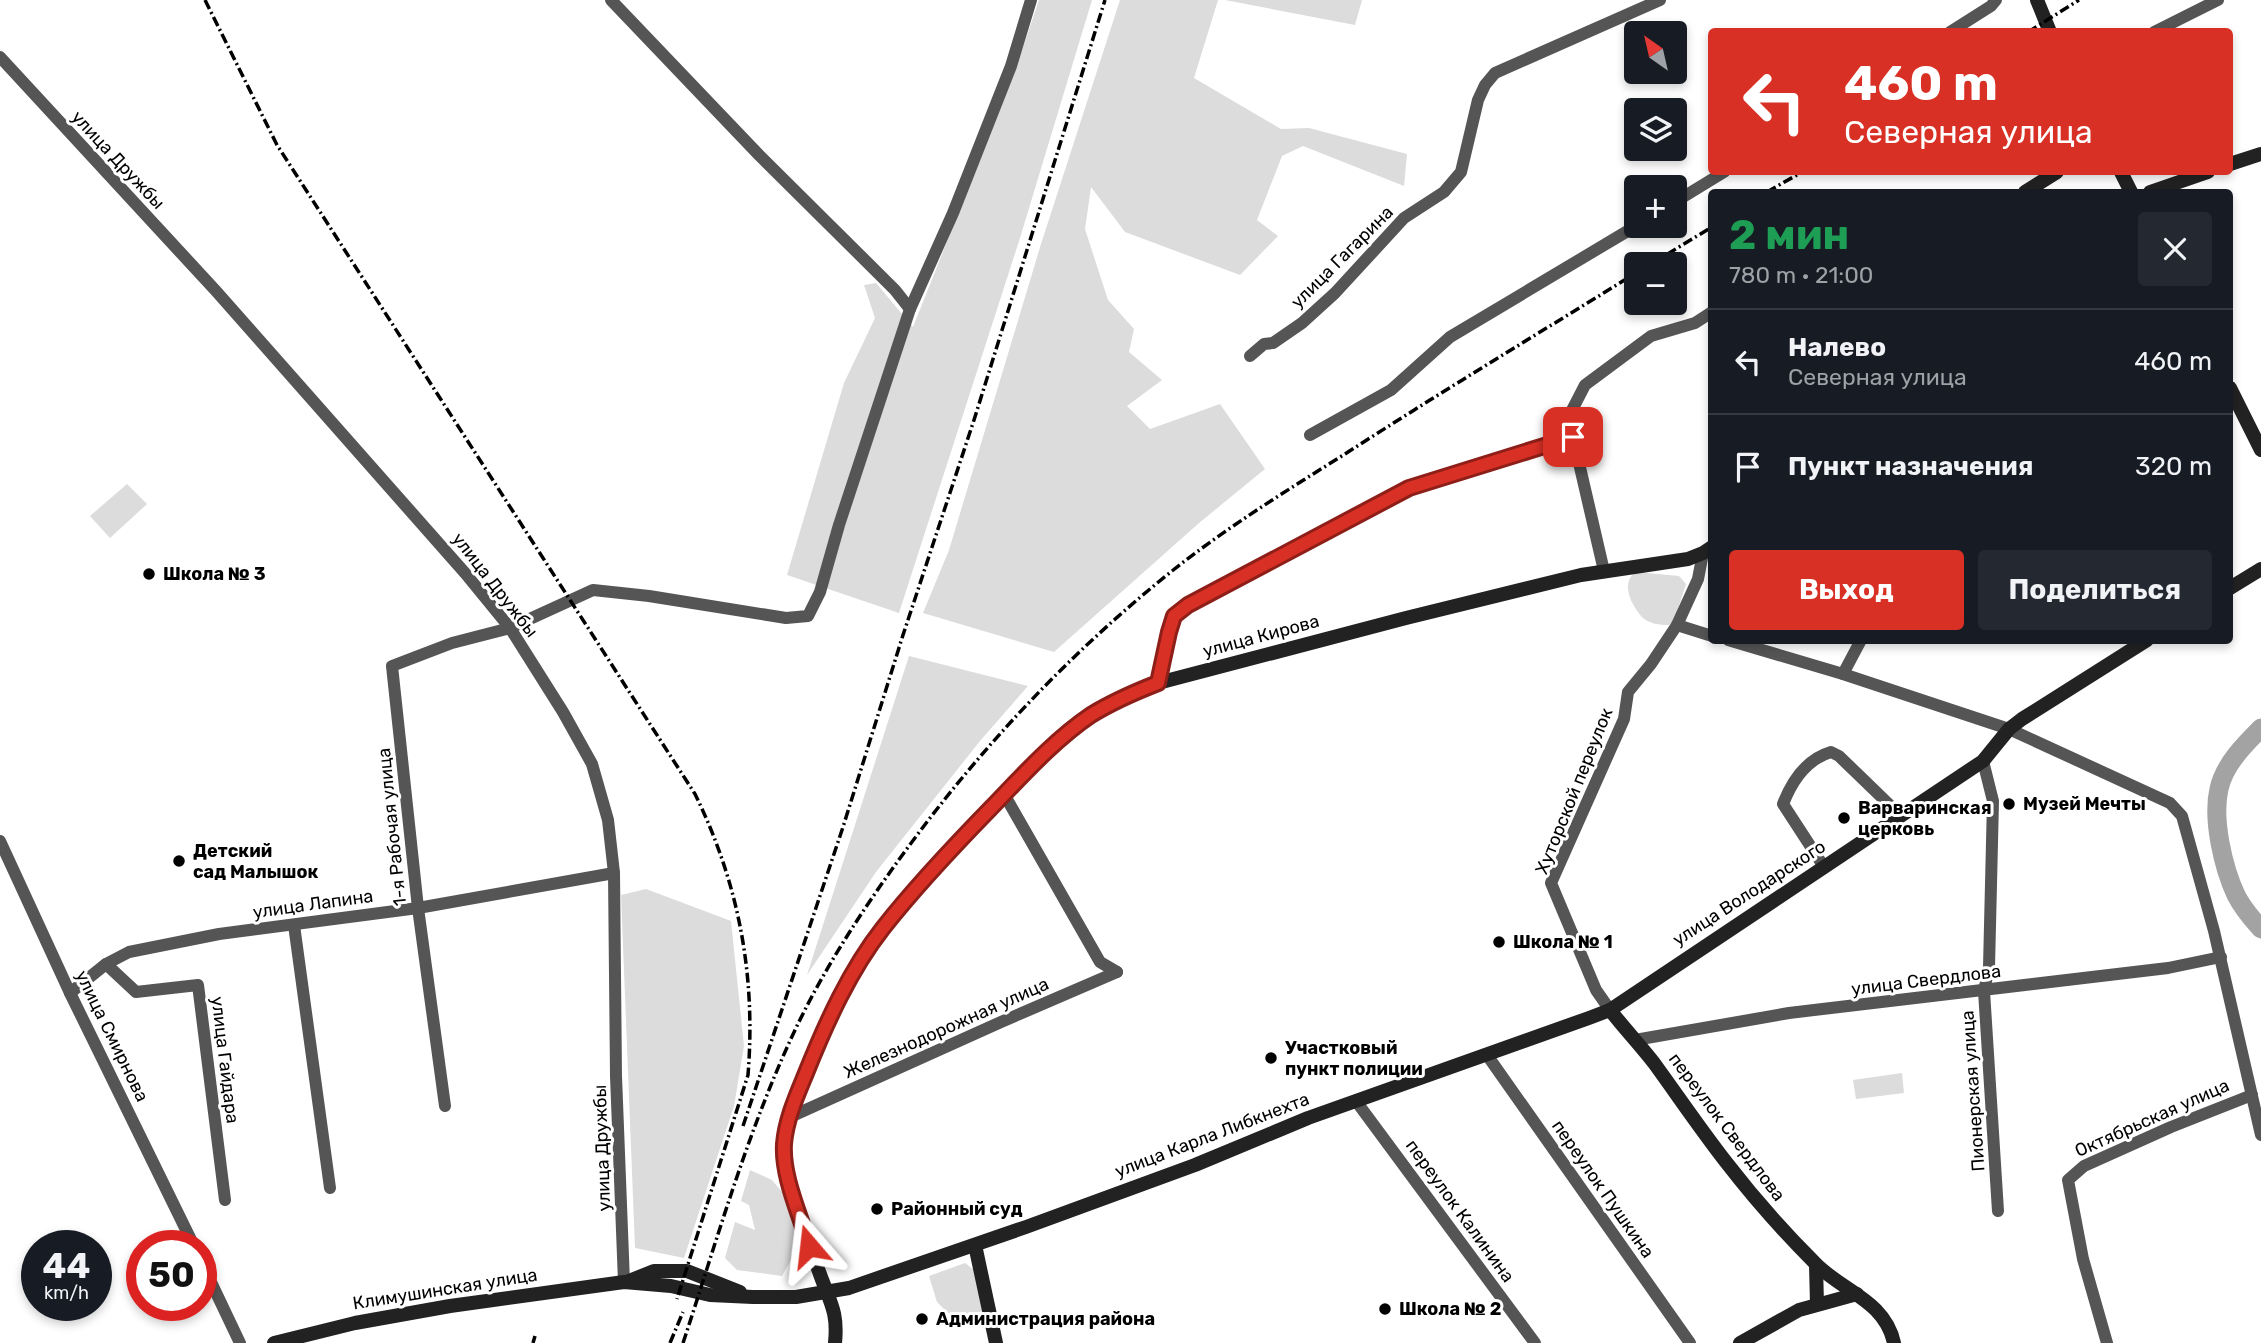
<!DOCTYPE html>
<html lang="ru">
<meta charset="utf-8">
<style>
:root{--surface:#171b24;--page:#242831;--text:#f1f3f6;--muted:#9ea1a6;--line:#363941;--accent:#d93025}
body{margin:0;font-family:Rubik,sans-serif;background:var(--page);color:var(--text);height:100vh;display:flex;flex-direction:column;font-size:26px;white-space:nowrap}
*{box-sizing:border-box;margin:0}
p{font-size:23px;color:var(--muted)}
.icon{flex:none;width:38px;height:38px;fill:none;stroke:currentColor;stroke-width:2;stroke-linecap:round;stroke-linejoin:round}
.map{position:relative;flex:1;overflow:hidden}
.sheet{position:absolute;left:1708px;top:189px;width:525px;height:455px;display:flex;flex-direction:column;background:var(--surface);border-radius:7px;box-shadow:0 4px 10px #0003}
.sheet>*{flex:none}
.top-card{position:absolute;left:1708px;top:28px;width:525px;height:147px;border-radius:7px;box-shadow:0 4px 10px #0003;background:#d93025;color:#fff;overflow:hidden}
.needle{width:46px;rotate:326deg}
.controls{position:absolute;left:1624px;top:21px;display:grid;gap:14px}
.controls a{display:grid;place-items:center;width:63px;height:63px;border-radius:7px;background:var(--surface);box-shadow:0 4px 10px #0003;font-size:35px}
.speed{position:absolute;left:21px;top:1230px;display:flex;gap:14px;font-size:35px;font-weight:700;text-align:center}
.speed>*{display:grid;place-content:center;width:91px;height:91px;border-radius:50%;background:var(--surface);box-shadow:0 4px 10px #0003;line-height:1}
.speed small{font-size:18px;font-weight:400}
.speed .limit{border:10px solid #d22;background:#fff;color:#111}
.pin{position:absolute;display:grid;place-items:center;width:60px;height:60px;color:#fff;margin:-30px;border-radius:14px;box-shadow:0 4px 10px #0006}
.me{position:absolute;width:77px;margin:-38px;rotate:343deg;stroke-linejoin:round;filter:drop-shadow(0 0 5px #0008)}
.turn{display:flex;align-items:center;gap:24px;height:147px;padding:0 21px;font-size:32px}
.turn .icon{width:91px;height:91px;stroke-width:2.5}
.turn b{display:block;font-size:49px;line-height:60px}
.round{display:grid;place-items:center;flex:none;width:74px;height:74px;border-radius:7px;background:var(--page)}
.headline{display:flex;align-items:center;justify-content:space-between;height:119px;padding:0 21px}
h1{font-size:42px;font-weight:700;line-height:52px;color:#1e9e55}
.action{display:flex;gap:14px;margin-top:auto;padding:14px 21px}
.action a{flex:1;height:80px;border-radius:7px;background:var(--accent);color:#fff;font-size:28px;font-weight:700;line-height:80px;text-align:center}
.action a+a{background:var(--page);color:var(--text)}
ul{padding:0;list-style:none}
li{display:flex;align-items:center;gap:21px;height:105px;padding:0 21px;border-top:2px solid var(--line)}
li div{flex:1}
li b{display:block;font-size:26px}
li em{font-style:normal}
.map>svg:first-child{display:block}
</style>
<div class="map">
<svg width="2261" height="1343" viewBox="0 0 2261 1343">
<rect width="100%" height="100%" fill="#fff"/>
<!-- green -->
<g fill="#dcdcdc">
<path d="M1039,0H1092L1020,238L899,613L787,575L844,383L875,318L864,285L876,283L913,327L1015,71Z"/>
<path d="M1120,0H1218L1194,78L1281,129L1309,128L1407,154L1404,186L1303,146L1282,156L1257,220L1278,236L1240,275L1125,232L1091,187L1085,229L1108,300L1134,329L1129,352L1162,380L1127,406L1150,429L1220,404L1265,469L1199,523L1054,652L923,613L949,550L1041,244Z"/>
<path d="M1225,0H1362L1355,25Z"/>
<path d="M127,484L147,504L110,538L90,516Z"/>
<path d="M1636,572L1679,576L1686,584L1674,621L1669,625C1660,625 1649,624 1642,617C1631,605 1620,582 1636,572Z"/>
<path d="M909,656L1028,686L980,741L876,872L807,975Z"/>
<path d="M646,889L731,921L744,1046L734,1106L684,1258L635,1248L621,895Z"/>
<path d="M1902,1073L1904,1093L1856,1099L1853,1080Z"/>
<path d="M750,1170L772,1180L783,1193L799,1246L782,1276L737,1270L725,1258L735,1222L755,1230L749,1205L741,1201Z"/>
<path d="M965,1263L974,1270L983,1311L954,1319L937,1302L929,1276Z"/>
</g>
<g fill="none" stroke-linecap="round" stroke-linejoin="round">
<!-- river -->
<path stroke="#a3a3a3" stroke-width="19" d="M2261,728C2244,745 2224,765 2219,789C2212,819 2223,867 2236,895C2242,907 2252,919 2261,929"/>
<!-- street -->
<g stroke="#555" stroke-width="12">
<path d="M611,0L760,156L895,290L910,309"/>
<path d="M1950,32L1991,6L1996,0"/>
<path d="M2154,32L2218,0"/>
<path d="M0,57L216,291L465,573L510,628L563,712L592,764L608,820L614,873L616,1076L624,1282"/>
<path d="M1675,202L1724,172"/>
<path d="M1250,356L1264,344L1273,343L1302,323L1335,293L1404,218L1444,192L1461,172L1478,100L1485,85L1495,73L1660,0"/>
<path d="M1310,435L1391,390L1450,337L1636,226"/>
<path d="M1573,437L1604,571"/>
<path d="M1677,625L1712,636"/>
<path d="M1728,640L1843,674L2009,729L2170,803L2182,816L2214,931L2261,1135"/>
<path d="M1843,674L1861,640"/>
<path d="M1158,683L1169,632L1174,616L1188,605L1409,488L1573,437L1569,416L1585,385L1651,336L1695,323L1712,312"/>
<path d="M1983,761L1993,801L1989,967L1984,991L1998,1211"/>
<path d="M1004,794L1100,962L1117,972"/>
<path d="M0,841L70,993L194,1246"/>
<path d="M1824,867L1783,804C1792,781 1807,759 1831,752L1839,756L1900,815"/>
<path d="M294,925L330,1188"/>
<path d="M106,964L136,992L198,985L225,1200"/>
<path d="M70,993L106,964L129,952L219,934L418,908L614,873"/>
<path d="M1610,1010L1596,990L1551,883L1624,719L1628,692L1651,664L1677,625L1698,579L1703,553"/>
<path d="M1635,1040L1789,1013L2168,968L2221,957"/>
<path d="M1487,1055L1690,1343"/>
<path d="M1356,1101L1535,1343"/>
<path d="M445,1106L418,908L392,666L452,643L510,628L593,590L649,596L786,618L808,616L820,592L839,525L910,309L953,213L1011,66L1031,0"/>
<path d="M790,1117L1001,1022L1117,972"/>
<path d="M201,1261L240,1343"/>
<path d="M2107,1343L2083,1259L2068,1180L2084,1166L2171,1127L2252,1095"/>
</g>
<!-- secondary -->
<g stroke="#222" stroke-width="14">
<path d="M2037,0L2050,32"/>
<path d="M2230,164L2261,154"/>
<path d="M2121,172L2131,192"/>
<path d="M2025,192L2057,172"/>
<path d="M2150,192L2208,172"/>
<path d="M2230,388L2261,450"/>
<path d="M2230,588L2261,569"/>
<path d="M1610,1010C1624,1028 1640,1045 1654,1063C1678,1096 1701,1130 1726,1162C1753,1197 1783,1231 1814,1262C1841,1291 1885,1300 1894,1343"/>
<path d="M975,1245L996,1343"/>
<path d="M1816,1265L1817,1304"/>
<path d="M629,1281L654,1271H687L740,1292"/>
<path d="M274,1343L355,1323L450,1306L624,1282L671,1286L710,1295L753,1297H796L849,1288L1026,1227L1195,1165L1308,1118L1589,1018L1610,1010L1983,761L2009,729L2022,719L2147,640"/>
<path d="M835,1343C838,1313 831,1304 821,1277C808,1240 783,1185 784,1146C785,1120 798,1094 807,1070C827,1021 851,973 881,930C910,890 946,855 980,820C1012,785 1052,741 1091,715C1112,702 1135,692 1158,683L1406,618L1581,575L1688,559L1703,553L1712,547"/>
<path d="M1740,1343L1799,1310L1857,1294"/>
</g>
<!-- rail -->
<g stroke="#000" stroke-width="3.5" stroke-dasharray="10 3.5 2 3.5" stroke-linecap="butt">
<path d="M205,0L277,145L695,794C739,884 756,976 748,1075L677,1299"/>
<path d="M2028,32L2079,0"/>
<path d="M1767,192L1802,172"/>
<path d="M1651,264L1712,227"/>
<path d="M743,1126L843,827L903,635L974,420L1105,0"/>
<path d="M533,1343L535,1336"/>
<path d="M670,1343L683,1312"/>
<path d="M683,1343C718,1237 748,1129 796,1028C826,965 865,906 906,850C982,746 1071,652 1172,571C1226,528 1286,491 1345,454C1441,392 1539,333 1636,273"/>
</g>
</g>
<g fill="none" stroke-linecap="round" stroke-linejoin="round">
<defs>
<path id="route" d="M809,1246C800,1214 782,1177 784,1144C786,1119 797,1095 806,1073C826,1023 850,970 883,928C916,886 953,847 990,809C1021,777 1054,740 1091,715C1112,702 1135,692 1158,683L1169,632L1174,616L1188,605L1409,488L1573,437"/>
</defs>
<!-- route casing -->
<use href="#route" stroke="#8d1f18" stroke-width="18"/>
<!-- route -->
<use href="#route" stroke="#d93025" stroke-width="12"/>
</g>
<!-- markers -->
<g fill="#000" stroke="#fff" stroke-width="2.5">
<circle cx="149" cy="574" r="7"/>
<circle cx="2009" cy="804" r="7"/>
<circle cx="1844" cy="818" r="7"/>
<circle cx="179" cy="861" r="7"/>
<circle cx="1499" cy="942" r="7"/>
<circle cx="1271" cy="1058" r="7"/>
<circle cx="877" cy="1209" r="7"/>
<circle cx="1385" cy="1309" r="7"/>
<circle cx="922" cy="1319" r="7"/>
</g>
<g text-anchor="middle" stroke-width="6" stroke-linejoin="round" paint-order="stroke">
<!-- street labels -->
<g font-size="18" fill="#000" stroke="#fff">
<text transform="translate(118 160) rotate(47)" y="6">улица Дружбы</text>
<text transform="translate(1342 257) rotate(-45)" y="6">улица Гагарина</text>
<text transform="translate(495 585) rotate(52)" y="6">улица Дружбы</text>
<text transform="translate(1261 636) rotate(-15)" y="6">улица Кирова</text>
<text transform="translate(1574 791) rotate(-68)" y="6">Хуторской переулок</text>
<text transform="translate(392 827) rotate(-96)" y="6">1-я Рабочая улица</text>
<text transform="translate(1749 893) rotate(-33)" y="6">улица Володарского</text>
<text transform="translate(313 904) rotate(-8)" y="6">улица Лапина</text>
<text transform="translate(1926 980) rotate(-7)" y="6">улица Свердлова</text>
<text transform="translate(946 1028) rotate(-24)" y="6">Железнодорожная улица</text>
<text transform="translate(112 1036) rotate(64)" y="6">улица Смирнова</text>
<text transform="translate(225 1060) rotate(83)" y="6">улица Гайдара</text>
<text transform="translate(1973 1091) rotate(-94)" y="6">Пионерская улица</text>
<text transform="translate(2152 1118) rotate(-24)" y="6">Октябрьская улица</text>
<text transform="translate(1727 1127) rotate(53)" y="6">переулок Свердлова</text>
<text transform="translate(1212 1135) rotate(-21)" y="6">улица Карла Либкнехта</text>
<text transform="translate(602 1148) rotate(-92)" y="6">улица Дружбы</text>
<text transform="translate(1603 1189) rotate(55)" y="6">переулок Пушкина</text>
<text transform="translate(1460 1211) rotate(54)" y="6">переулок Калинина</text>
<text transform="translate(445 1289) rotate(-9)" y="6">Климушинская улица</text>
</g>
<!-- poi labels -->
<g font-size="18" font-weight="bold" fill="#000" stroke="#fff" text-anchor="start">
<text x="163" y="580">Школа № 3</text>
<text x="2023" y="810">Музей Мечты</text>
<text x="1858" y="814">Варваринская<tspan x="1858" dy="21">церковь</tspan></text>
<text x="193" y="857">Детский<tspan x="193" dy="21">сад Малышок</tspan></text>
<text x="1513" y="948">Школа № 1</text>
<text x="1285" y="1054">Участковый<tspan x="1285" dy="21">пункт полиции</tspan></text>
<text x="891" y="1215">Районный суд</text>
<text x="1399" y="1315">Школа № 2</text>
<text x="936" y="1325">Администрация района</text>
</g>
</g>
</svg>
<div class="controls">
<a><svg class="needle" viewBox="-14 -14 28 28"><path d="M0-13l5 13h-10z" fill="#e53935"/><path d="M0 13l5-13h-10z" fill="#9ea1a6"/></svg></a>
<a><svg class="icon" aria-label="layers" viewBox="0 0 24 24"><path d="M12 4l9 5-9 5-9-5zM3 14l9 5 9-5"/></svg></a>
<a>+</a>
<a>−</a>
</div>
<div class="speed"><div>44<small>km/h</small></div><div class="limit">50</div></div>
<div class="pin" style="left:1573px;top:437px;background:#d93025"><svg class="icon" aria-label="arrive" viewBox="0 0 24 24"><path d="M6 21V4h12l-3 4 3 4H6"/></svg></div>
<svg class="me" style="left:809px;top:1246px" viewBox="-20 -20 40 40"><path d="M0-17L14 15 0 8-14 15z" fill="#d93025" stroke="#fff" stroke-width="4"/></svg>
<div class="top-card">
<div class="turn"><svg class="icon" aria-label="left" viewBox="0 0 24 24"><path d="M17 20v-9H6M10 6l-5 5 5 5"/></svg><div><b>460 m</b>Северная улица</div></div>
</div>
<section class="sheet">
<div class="headline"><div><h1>2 мин</h1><p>780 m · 21:00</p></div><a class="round"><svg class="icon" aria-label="close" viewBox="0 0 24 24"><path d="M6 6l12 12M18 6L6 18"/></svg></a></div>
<ul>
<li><svg class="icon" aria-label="left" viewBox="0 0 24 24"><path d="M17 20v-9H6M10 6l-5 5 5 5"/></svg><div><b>Налево</b><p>Северная улица</p></div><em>460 m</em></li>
<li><svg class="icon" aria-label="arrive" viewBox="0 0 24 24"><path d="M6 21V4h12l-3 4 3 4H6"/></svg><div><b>Пункт назначения</b></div><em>320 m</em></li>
</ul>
<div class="action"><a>Выход</a><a>Поделиться</a></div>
</section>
</div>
